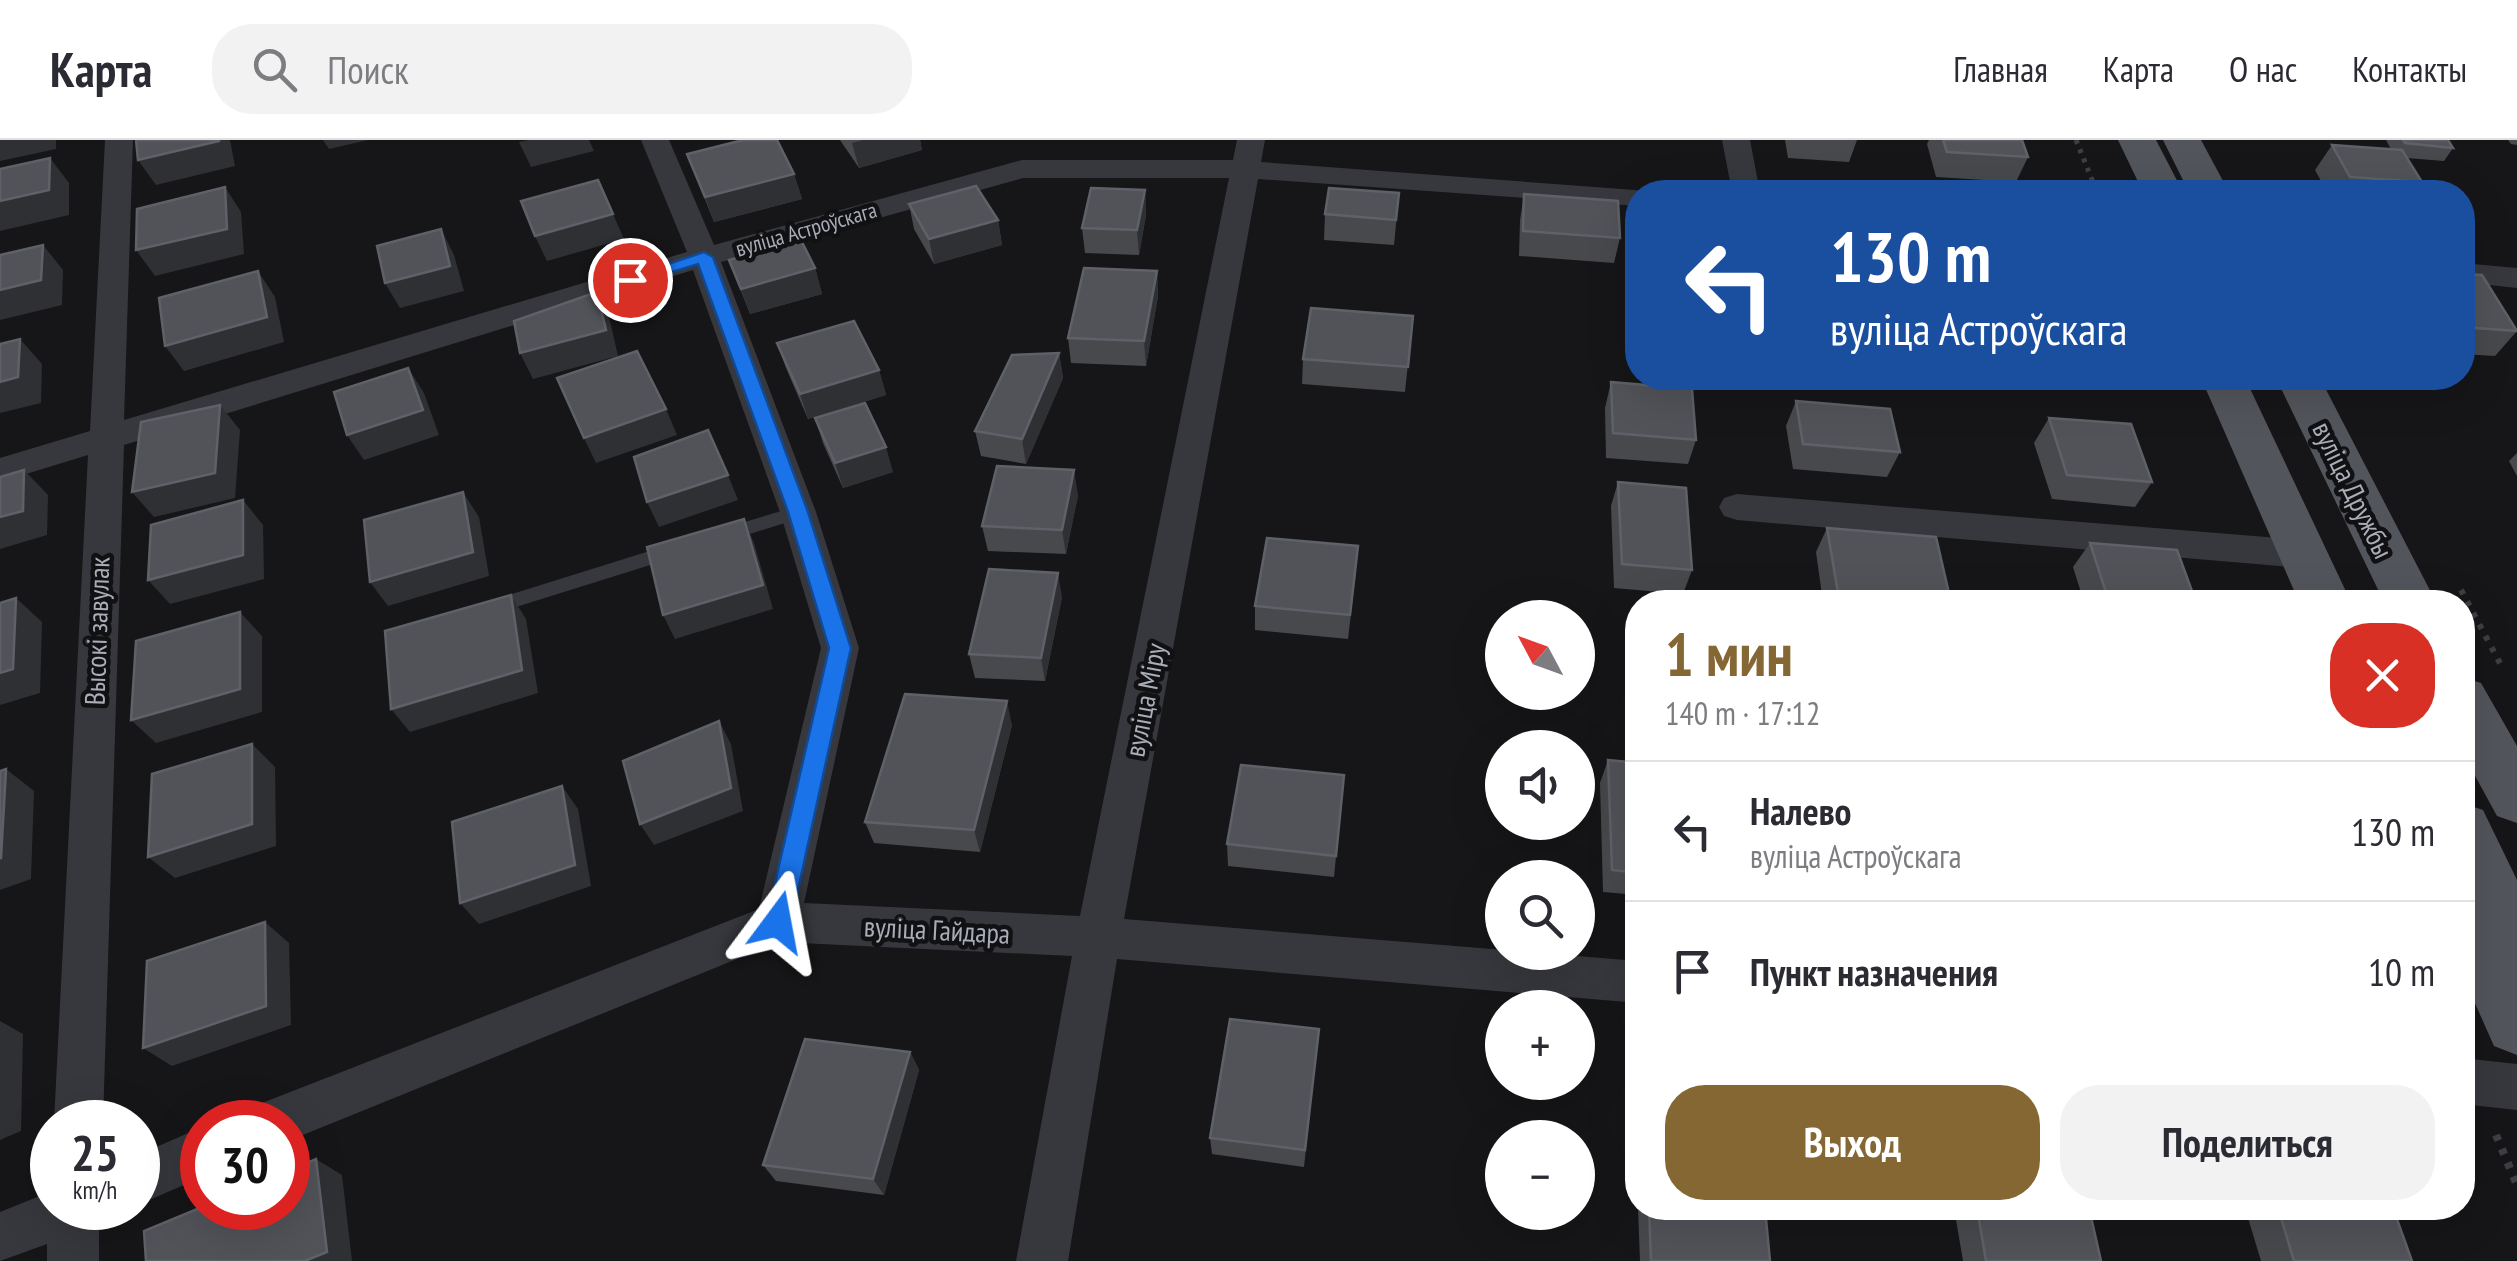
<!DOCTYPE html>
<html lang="ru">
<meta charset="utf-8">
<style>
:root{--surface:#fff;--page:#f2f2f3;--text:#2b2b33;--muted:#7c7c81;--line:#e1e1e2;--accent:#856733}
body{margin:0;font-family:"PT Sans Narrow",sans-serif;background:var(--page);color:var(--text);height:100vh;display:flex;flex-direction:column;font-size:38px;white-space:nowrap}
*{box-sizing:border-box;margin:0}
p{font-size:32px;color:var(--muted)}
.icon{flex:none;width:55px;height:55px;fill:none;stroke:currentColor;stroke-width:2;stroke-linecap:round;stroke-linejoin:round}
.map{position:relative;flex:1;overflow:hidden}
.sheet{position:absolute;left:1625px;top:450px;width:850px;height:630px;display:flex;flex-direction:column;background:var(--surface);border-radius:40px;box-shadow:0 10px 40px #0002}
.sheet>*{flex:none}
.hud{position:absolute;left:1625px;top:40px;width:850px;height:210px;border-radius:40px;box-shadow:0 10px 40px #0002;background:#1a4fa0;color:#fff;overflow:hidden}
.needle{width:65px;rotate:311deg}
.fabs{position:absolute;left:1485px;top:460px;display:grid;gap:20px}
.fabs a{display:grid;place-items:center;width:110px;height:110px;border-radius:50%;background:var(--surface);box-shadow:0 10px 40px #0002;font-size:50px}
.speed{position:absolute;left:30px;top:960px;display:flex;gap:20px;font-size:50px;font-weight:700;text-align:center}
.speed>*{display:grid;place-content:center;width:130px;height:130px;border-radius:50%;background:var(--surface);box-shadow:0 10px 40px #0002;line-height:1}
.speed small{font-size:25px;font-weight:400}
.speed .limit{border:15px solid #d22;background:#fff;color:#111}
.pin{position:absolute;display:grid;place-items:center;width:85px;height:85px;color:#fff;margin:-42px;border:5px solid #fff;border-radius:50%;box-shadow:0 2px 10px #0007}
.me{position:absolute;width:110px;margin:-55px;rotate:13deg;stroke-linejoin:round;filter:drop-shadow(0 0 8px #0008)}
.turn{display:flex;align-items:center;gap:35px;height:210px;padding:0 40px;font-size:45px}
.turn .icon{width:130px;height:130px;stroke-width:2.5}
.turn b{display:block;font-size:70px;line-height:85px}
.round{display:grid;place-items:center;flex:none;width:105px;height:105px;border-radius:40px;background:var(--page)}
.headline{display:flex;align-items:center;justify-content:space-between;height:170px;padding:0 40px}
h1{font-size:60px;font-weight:600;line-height:75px;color:var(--accent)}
.button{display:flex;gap:20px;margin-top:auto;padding:20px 40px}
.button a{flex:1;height:115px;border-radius:40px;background:var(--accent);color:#fff;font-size:40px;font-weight:600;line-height:115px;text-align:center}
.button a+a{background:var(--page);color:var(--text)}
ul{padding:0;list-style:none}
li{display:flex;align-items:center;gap:30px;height:140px;padding:0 40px;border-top:2px solid var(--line)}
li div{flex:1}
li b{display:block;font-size:38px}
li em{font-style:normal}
header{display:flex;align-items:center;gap:60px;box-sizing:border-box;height:140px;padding:0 50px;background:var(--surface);border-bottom:2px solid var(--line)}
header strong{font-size:48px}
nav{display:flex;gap:55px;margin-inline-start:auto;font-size:35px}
.search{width:700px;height:90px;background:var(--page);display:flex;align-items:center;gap:25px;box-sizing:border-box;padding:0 35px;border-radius:40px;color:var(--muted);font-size:38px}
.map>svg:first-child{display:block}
</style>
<header>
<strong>Карта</strong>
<div class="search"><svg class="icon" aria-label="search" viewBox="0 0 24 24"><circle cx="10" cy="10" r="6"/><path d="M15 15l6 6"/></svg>Поиск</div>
<nav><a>Главная</a><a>Карта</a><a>О нас</a><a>Контакты</a></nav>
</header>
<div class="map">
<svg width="2517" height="1121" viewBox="0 0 2517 1121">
<rect width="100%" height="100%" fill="#161618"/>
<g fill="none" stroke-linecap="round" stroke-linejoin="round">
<!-- path-far2 -->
<path stroke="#3d3f44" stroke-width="5" stroke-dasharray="4 6" stroke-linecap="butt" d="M2076,0L2097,52"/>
<!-- path-far1 -->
<path stroke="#3d3f44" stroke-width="6" stroke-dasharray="5 8" stroke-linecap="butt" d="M2461,450L2502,527"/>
<!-- path -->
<path stroke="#3d3f44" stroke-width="8" stroke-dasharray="6 9" stroke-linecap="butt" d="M2496,995L2517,1045"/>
<!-- service -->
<g fill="#37383d" fill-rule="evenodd">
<path d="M798,366L807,372L804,377L724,402L715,395L718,390Z"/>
<path d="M672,404L681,411L679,416L490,475L480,468L483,463Z"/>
</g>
<!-- minor -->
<g fill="#37383d" fill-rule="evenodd">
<path d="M105,0H133L124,280L687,112L641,0H669L714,105L1022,20H1233L1237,0H1265L1261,22L1648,51L1638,52V66L1258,39L1124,779L1638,821V863L1117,819L1068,1121H1016L1072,816L779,802L288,1001V982H250L257,965L759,769L821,508L780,372L693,130L124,305L103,982H54L88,315L0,342V318L90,291ZM1023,38H1229L1080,776L804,763L859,508L816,372L721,122Z"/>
<path d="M1722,0H1750L1760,52H1732Z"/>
<path d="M2462,123L2517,128V148L2462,142Z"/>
<path d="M1737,354L2303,400L2316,404L2321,414L2316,424L2303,428L1737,380L1724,376L1719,367L1724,358Z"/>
<path d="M2462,918L2517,924V970L2462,964Z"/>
<path d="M202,987V1037L138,1065V1015Z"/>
<path d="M52,1051V1068H99V1121H47V1104L0,1121V1072Z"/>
</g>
<!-- primary -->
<g fill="#53555c" fill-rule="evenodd">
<path d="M2118,0H2156L2183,52H2143Z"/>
<path d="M2163,0H2201L2229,52H2189Z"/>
<path d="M2201,238H2245L2351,462H2299Z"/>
<path d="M2276,238H2320L2436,462H2384Z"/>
<path d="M2462,537L2481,543L2517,606V683L2497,676L2462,612Z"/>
<path d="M2462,663L2483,670L2517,740V915L2494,906L2462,834Z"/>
</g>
</g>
<!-- wall -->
<g fill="#47494d">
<path d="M840,0H920L922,10L859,28Z"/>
<path d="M1785,0H1857L1849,22L1788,18Z"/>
<path d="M1929,0H2022L2028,17L2016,42L1936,37L1927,4Z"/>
<path d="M2386,0H2448L2453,8L2444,21L2407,18L2422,42L2415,52H2327L2315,30L2332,5L2391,9Z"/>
<path d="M2508,0H2517V5L2511,4Z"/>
<path d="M687,14L794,34L802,59L714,82Z"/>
<path d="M1145,50L1146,75L1139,115L1085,113L1082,88Z"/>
<path d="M1399,53L1394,105L1324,100L1325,74Z"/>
<path d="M1524,54L1620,98L1614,123L1519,116L1520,80Z"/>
<path d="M909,64L998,80L1002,105L934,124L914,89Z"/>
<path d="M729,120L815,128L822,154L750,174Z"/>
<path d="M1157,131L1158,156L1146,226L1071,223L1068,198Z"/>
<path d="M2462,134L2517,191L2495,216L2462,214Z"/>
<path d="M1413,176L1405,252L1302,244L1303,219Z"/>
<path d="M777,203L879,230L886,255L808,279L786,228Z"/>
<path d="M1059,213L1063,238L1026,324L981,316L975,291Z"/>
<path d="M1611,242L1696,300L1688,324L1606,318L1605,268Z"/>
<path d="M1796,261L1900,312L1887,337L1793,329L1786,286Z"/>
<path d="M815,278L893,332L843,348L823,303Z"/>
<path d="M2049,278L2152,342L2135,367L2052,359L2034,303Z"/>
<path d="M2517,313V336L2509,321Z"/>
<path d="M1618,342L1692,430L1683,454L1614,448L1611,366Z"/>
<path d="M1078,355L1066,414L988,411L982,386Z"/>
<path d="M1827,388L1951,462H1823L1816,412Z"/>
<path d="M2090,403L2196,462H2084L2073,427Z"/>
<path d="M1356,431L1348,499L1255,490V466Z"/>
<path d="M1062,457L1045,541L975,538L969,514Z"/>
<path d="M1012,585L980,712L874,703L865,682Z"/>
<path d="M1608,620L1638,623V755L1603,752L1600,643Z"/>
<path d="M1344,635L1334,737L1228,726L1227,704Z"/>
<path d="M1319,889L1304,1027L1212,1014L1210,998Z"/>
<path d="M910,912L919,930L884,1055L776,1041L763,1025Z"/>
<path d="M1638,983V1065L1635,987Z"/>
<path d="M1638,1068H1765L1770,1121H1640Z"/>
<path d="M1954,1068H2089L2101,1121H1963Z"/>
<path d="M2245,1068H2393L2412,1121H2261Z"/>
</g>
<!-- shaded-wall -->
<g fill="#2f3033">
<path d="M0,0H56V9L0,21Z"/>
<path d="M219,0H230L235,26L156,45L138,20Z"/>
<path d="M323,0H368L329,9Z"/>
<path d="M529,0H589L594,11L531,27L519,2Z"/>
<path d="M863,0H920L922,10L859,28L852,3Z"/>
<path d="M50,18L69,43V75L0,91V61Z"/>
<path d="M794,34L802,59L714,82L705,57Z"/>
<path d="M225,47L241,72L244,114L155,136L136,110Z"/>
<path d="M1145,50L1146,75L1139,115L1137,90Z"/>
<path d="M613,74L624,99L547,121L535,96Z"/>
<path d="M998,80L1002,105L934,124L929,99Z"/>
<path d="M441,89L454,115L464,151L400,168L385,143Z"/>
<path d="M43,105L63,130L62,165L0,180V150Z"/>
<path d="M815,128L822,154L750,174L741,149Z"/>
<path d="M258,131L275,157L284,202L184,231L165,206Z"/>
<path d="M1157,131L1158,156L1146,226L1144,201Z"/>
<path d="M597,152L609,177L618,216L533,239L520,213Z"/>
<path d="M20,199L42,224L41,263L0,273V242Z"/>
<path d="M1059,213L1063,238L1026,324L1022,299Z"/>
<path d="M408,228L424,253L439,295L364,320L347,295Z"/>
<path d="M879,230L886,255L808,279L800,254Z"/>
<path d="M220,265L240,290L235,358L154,377L132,352Z"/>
<path d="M666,269L677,295L596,323L584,298Z"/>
<path d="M886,307L893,332L843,348L835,323Z"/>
<path d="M24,330L48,355L47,395L0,409V377Z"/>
<path d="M1074,330L1078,355L1066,414L1062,390Z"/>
<path d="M728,335L738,360L659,387L647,362Z"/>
<path d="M463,352L479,377L489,436L388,466L370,442Z"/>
<path d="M243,360L263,385L264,439L170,464L148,440Z"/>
<path d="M744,379L754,403L773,469L675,499L663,475Z"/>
<path d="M1058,433L1062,457L1045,541L1041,518Z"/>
<path d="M511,455L526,479L538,553L410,592L391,569Z"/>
<path d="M16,458L42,482L40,553L0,565V533Z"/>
<path d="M240,472L262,496V572L156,603L131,580Z"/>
<path d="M1007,561L1012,585L980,712L974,690Z"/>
<path d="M719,581L731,604L743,671L654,705L640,684Z"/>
<path d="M252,604L275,627L276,706L175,738L148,717Z"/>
<path d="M6,629L34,651L31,739L0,750V718Z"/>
<path d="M562,646L578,669L591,746L479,784L460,763Z"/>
<path d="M265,782L289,803L291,885L172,926L143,908Z"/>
<path d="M0,881L23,894L21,991L0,1000Z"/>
<path d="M910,912L919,930L884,1055L873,1039Z"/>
<path d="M316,1019L342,1035L352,1121H305Z"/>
</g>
<!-- building -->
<g fill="#525359" stroke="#5f6168" stroke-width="2.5">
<path d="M136,0H219V1L138,20Z"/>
<path d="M743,0H777L794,34L705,57L687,14Z"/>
<path d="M1943,0H2022L2028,17L1947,12Z"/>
<path d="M2403,0H2448L2453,8L2405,3Z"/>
<path d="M2332,5L2402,10L2422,42L2350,37Z"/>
<path d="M50,18L49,50L0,61V29Z"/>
<path d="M598,40L613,74L535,96L521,61Z"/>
<path d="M976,46L998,80L929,99L909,64Z"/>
<path d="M225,47L227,89L136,110L137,69Z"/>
<path d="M1091,48L1145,50L1137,90L1082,88Z"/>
<path d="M1329,48L1399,53L1396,80L1325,74Z"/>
<path d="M1524,54L1618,61L1620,98L1523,91Z"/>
<path d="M441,89L450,126L385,143L377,106Z"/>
<path d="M801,100L815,128L741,149L729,120Z"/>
<path d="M43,105L41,140L0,150V115Z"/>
<path d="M1084,128L1157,131L1144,201L1068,198Z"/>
<path d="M258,131L267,177L165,206L159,158Z"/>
<path d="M2462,134L2482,135L2517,191L2462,187Z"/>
<path d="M597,152L606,190L520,213L514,181Z"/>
<path d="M1311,168L1413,176L1408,227L1303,219Z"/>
<path d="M854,181L879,230L800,254L777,203Z"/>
<path d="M20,199L18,237L0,242V204Z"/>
<path d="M637,211L666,269L584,298L557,238Z"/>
<path d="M1059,213L1022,299L975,291L1012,215Z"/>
<path d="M408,228L423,270L347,295L334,252Z"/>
<path d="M1611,242L1692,249L1696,300L1613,293Z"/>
<path d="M1796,261L1890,269L1900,312L1803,304Z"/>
<path d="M865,263L886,307L835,323L815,278Z"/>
<path d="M220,265L215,333L132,352L141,282Z"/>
<path d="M2049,278L2131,284L2152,342L2067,335Z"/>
<path d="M708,290L728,335L647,362L634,317Z"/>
<path d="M997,326L1074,330L1062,390L982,386Z"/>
<path d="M24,330L23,371L0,377V337Z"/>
<path d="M1618,342L1686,348L1692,430L1622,424Z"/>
<path d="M463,352L473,412L370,442L364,380Z"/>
<path d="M243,360V415L148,440L151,385Z"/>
<path d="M744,379L763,445L663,475L647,407Z"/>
<path d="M1827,388L1936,397L1951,462L1838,453Z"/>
<path d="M1267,398L1358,406L1350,475L1255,466Z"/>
<path d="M2090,403L2177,410L2196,462H2109Z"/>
<path d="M989,429L1058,433L1041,518L969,514Z"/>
<path d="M511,455L522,530L391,569L385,491Z"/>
<path d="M16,458L13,529L0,533V463Z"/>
<path d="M240,472V549L131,580L136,501Z"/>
<path d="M905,554L1007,561L974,690L865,682Z"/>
<path d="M719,581L731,648L640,684L623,621Z"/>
<path d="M252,604V684L148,717L152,634Z"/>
<path d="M1608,620L1638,623V733L1612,730Z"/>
<path d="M1241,625L1344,635L1336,716L1227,704Z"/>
<path d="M6,629L1,718H0V631Z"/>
<path d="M562,646L575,725L460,763L452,682Z"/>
<path d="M265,782L266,866L143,908L147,821Z"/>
<path d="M1230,879L1319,889L1305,1010L1210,998Z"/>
<path d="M805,899L910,912L873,1039L763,1025Z"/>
<path d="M316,1019L327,1112L305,1121H146L144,1091L202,1067L288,1068V1031Z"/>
<path d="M1649,1068H1765L1770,1121H1651Z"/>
<path d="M1977,1068H2089L2101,1121H1986Z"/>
<path d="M2278,1068H2393L2412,1121H2294Z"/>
</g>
<!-- route -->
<path fill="#1a73e8" stroke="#114b97" stroke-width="2.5" d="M704,112L713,117L808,372L851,508L791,782L787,790L778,793L769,790L766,782L829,508L788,372L698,124L630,145L621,140Z"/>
<g text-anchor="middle" stroke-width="9" stroke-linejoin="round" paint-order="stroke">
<!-- far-street labels -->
<g font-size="22" fill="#a8adb8" stroke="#111113">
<text transform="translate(806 89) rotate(-16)" y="8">вуліца Астроўскага</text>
</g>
<!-- street labels -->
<g font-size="28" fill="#a8adb8" stroke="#111113">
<text transform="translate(2353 350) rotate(64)" y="10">вуліца Дружбы</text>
<text transform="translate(97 491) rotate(-88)" y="10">Высокі завулак</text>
<text transform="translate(1145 560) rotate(-79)" y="10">вуліца Міру</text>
<text transform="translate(937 790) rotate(3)" y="10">вуліца Гайдара</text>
</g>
</g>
</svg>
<div class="fabs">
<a><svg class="needle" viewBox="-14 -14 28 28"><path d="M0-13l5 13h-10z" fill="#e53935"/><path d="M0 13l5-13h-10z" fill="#7c7c81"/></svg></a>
<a><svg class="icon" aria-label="sound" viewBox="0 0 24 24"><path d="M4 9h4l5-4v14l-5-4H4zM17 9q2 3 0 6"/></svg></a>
<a><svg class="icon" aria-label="search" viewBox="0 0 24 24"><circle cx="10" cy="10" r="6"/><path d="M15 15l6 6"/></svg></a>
<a>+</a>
<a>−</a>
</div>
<div class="speed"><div>25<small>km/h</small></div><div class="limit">30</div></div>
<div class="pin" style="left:630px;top:140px;background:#d93025"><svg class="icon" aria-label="arrive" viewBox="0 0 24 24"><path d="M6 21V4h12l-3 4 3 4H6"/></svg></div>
<svg class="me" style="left:778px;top:782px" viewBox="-20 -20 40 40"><path d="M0-17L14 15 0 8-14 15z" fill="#1a73e8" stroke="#fff" stroke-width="4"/></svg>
<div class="hud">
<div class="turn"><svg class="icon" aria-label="left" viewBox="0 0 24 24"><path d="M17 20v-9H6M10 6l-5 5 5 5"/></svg><div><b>130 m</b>вуліца Астроўскага</div></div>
</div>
<section class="sheet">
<div class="headline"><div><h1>1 мин</h1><p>140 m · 17:12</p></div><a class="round" style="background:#d93025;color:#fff"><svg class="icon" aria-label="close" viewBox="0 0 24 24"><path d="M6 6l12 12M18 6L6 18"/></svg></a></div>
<ul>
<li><svg class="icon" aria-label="left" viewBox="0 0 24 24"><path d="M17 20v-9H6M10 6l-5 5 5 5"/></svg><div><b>Налево</b><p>вуліца Астроўскага</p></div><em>130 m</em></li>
<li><svg class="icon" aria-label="arrive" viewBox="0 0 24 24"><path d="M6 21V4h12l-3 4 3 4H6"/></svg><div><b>Пункт назначения</b></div><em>10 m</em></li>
</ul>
<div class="button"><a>Выход</a><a>Поделиться</a></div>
</section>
</div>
